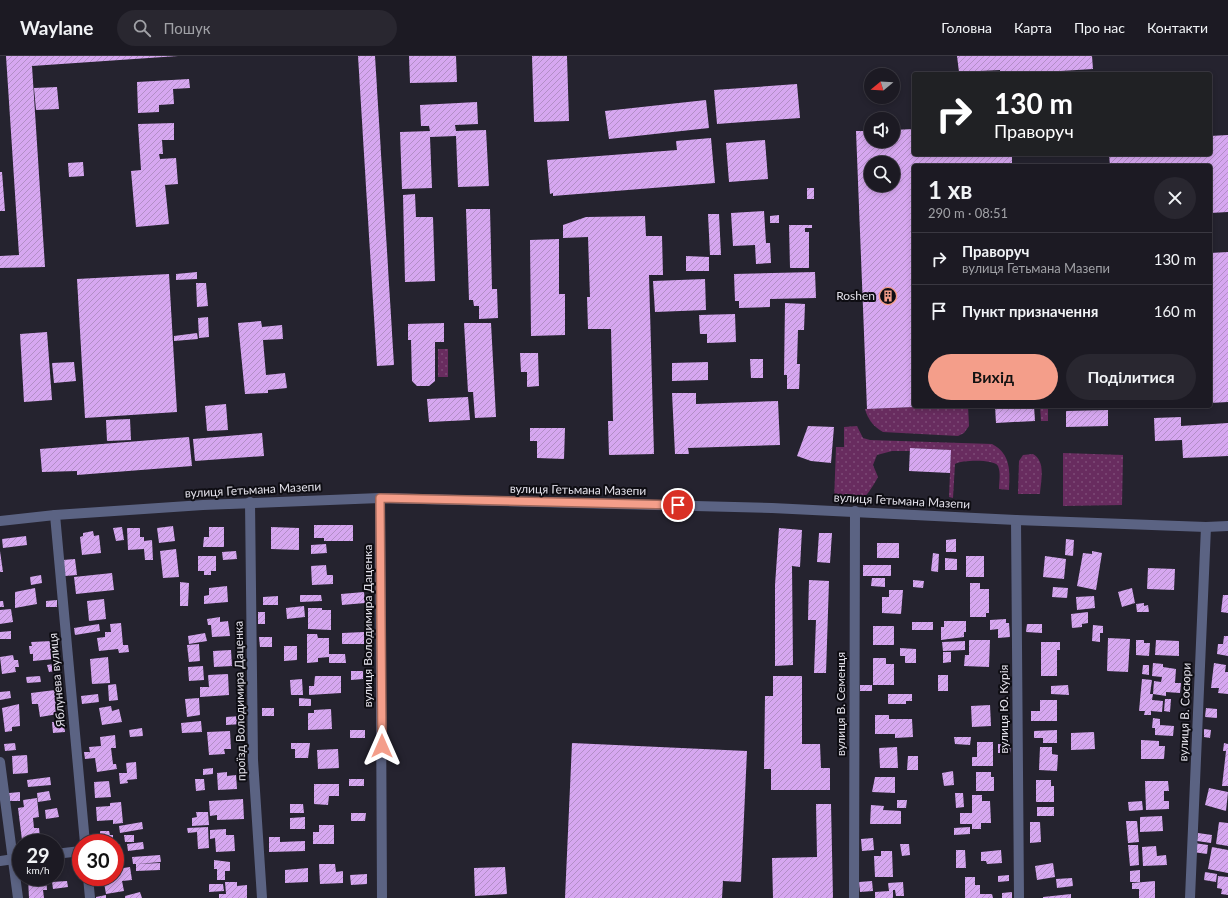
<!DOCTYPE html>
<html lang="uk">
<meta charset="utf-8">
<style>
:root{--surface:#1c1a23;--page:#292730;--text:#f1f3f6;--muted:#a0a1a6;--line:#3a3841;--accent:#f49e8a}
body{margin:0;font-family:Lato,sans-serif;background:var(--page);color:var(--text);height:100vh;display:flex;flex-direction:column;font-size:15px;white-space:nowrap}
*{box-sizing:border-box;margin:0}
p{font-size:13px;color:var(--muted)}
.icon{flex:none;width:22px;height:22px;fill:none;stroke:currentColor;stroke-width:2;stroke-linecap:round;stroke-linejoin:round}
.map{position:relative;flex:1;overflow:hidden}
.details{position:absolute;left:912px;top:108px;width:300px;height:244px;display:flex;flex-direction:column;background:var(--surface);border-radius:4px;box-shadow:0 2px 6px #0003,0 0 0 1px var(--line)}
.details>*{flex:none}
.banner{position:absolute;left:912px;top:16px;width:300px;height:84px;border-radius:4px;box-shadow:0 2px 6px #0003,0 0 0 1px var(--line);background:#202124;color:#fff;overflow:hidden}
.needle{width:26px;rotate:252deg}
.controls{position:absolute;left:864px;top:12px;display:grid;gap:8px}
.controls a{display:grid;place-items:center;width:36px;height:36px;border-radius:50%;background:var(--surface);box-shadow:0 2px 6px #0003,0 0 0 1px var(--line);font-size:20px}
.speed{position:absolute;left:12px;top:778px;display:flex;gap:8px;font-size:20px;font-weight:700;text-align:center}
.speed>*{display:grid;place-content:center;width:52px;height:52px;border-radius:50%;background:var(--surface);box-shadow:0 2px 6px #0003,0 0 0 1px var(--line);line-height:1}
.speed small{font-size:10px;font-weight:400}
.speed .limit{border:6px solid #d22;background:#fff;color:#111}
.pin{position:absolute;display:grid;place-items:center;width:34px;height:34px;color:#fff;margin:-17px;border:2px solid #fff;border-radius:50%;box-shadow:0 1px 4px #0007}
.me{position:absolute;width:44px;margin:-22px;rotate:0deg;stroke-linejoin:round;filter:drop-shadow(0 0 3px #0008)}
.turn{display:flex;align-items:center;gap:14px;height:84px;padding:0 16px;font-size:18px}
.turn .icon{width:52px;height:52px;stroke-width:2.5}
.turn b{display:block;font-size:28px;line-height:34px}
.round{display:grid;place-items:center;flex:none;width:42px;height:42px;border-radius:21px;background:var(--page)}
.summary{display:flex;align-items:center;justify-content:space-between;height:68px;padding:0 16px}
h1{font-size:24px;font-weight:700;line-height:30px}
.cta{display:flex;gap:8px;margin-top:auto;padding:8px 16px}
.cta a{flex:1;height:46px;border-radius:24px;background:var(--accent);color:#111;font-size:16px;font-weight:700;line-height:46px;text-align:center}
.cta a+a{background:var(--page);color:var(--text)}
ul{padding:0;list-style:none}
li{display:flex;align-items:center;gap:12px;height:52px;padding:0 16px;border-top:1px solid var(--line)}
li div{flex:1}
li b{display:block;font-size:15px}
li em{font-style:normal}
header{display:flex;align-items:center;gap:24px;box-sizing:border-box;height:56px;padding:0 20px;background:var(--surface);border-bottom:1px solid var(--line)}
header strong{font-size:19px}
nav{display:flex;gap:22px;margin-inline-start:auto;font-size:14px}
.search{width:280px;height:36px;background:var(--page);display:flex;align-items:center;gap:10px;box-sizing:border-box;padding:0 14px;border-radius:22px;color:var(--muted);font-size:15px}
.map>svg:first-child{display:block}
</style>
<header>
<strong>Waylane</strong>
<div class="search"><svg class="icon" aria-label="search" viewBox="0 0 24 24"><circle cx="10" cy="10" r="6"/><path d="M15 15l6 6"/></svg>Пошук</div>
<nav><a>Головна</a><a>Карта</a><a>Про нас</a><a>Контакти</a></nav>
</header>
<div class="map">
<svg width="1228" height="842" viewBox="0 0 1228 842">
<defs>
<pattern id="grass-dots" width="8" height="8" patternUnits="userSpaceOnUse"><rect width="8" height="8" fill="#682c5f"/><path d="M2 2h.1M6 6h.1" fill="none" stroke="#7d4a76" stroke-width="1.8" stroke-linecap="round"/></pattern>
<pattern id="building-hatch" width="6" height="6" patternUnits="userSpaceOnUse"><rect width="6" height="6" fill="#d6a7f0"/><path d="M-1 1l2-2M0 6l6-6M5 7l2-2" fill="none" stroke="#b28ec6"/></pattern>
</defs>
<rect width="100%" height="100%" fill="#25232f"/>
<!-- grass -->
<g fill="url(#grass-dots)">
<rect x="438" y="293" width="10" height="28"/>
<path d="M937,350H968L969,370L964,377L958,380L883,376C874,371 868,364 865,353Z"/>
<path d="M1040,350H1048V365H1041Z"/>
<path d="M857,370L863,382L870,384L992,388C1011,398 1010,415 1009,434L999,433C999,426 1001,417 998,410C994,403 962,404 955,408L953,442L949,441L951,394L910,392V395H892L877,399L873,409L878,421C864,446 862,446 834,446L836,391H844V371Z"/>
<path d="M1063,397L1123,399L1122,449L1063,450Z"/>
<path d="M1033,398C1046,405 1041,425 1040,438H1018L1019,405L1023,399Z"/>
</g>
<!-- building -->
<g fill="url(#building-hatch)" fill-rule="evenodd">
<path d="M6,0H178L32,10L45,211L0,212V200L19,199Z"/>
<path d="M358,0H375L394,309L377,310Z"/>
<path d="M409,0H456L457,26L410,27Z"/>
<path d="M532,0H567L569,65L534,66Z"/>
<path d="M957,0H1092L1093,13L1014,18H1000V14L959,16Z"/>
<path d="M189,23L190,32L173,33L174,48L159,49V56L138,57L137,26Z"/>
<path d="M797,28L800,62L717,68L714,34Z"/>
<path d="M57,31L59,53L36,54L34,32Z"/>
<path d="M706,44L709,72L609,83L605,55Z"/>
<path d="M477,46L478,68L455,69L456,75L486,74L489,130L458,131L456,80L430,81L432,132L402,133L400,76L430,75L429,70H421L420,49Z"/>
<path d="M174,67V84H162L163,98H159L160,103L176,102L178,128L165,129L169,168L136,171L131,115L141,114L138,68Z"/>
<path d="M914,73V98H1012V110H914V351L867,353L856,75H871V85H893V74ZM871,107H893V129H871Z"/>
<path d="M1228,79V156L1210,157V110H1110L1109,98H1210V80Z"/>
<path d="M711,82L715,127L553,140V137L550,138L547,104L677,94L676,85Z"/>
<path d="M765,84L768,123L729,126L726,87Z"/>
<path d="M83,106L84,120L69,121L68,107Z"/>
<path d="M0,116H2L5,155H0Z"/>
<rect x="807" y="132" width="7" height="11"/>
<path d="M415,138L416,161H433L435,225L405,226L403,139Z"/>
<path d="M466,153H490L492,233H497L498,262L479,263V250H474L473,244H469Z"/>
<path d="M764,155L766,187H770L771,207L756,208L755,189L733,190L731,157Z"/>
<path d="M708,158H719L721,199H710Z"/>
<path d="M779,159V167H770V160Z"/>
<path d="M645,160L646,180H662L663,219H649L654,398L609,399L608,365H613L611,273H588L587,241H590L588,181L563,182V169L586,161Z"/>
<path d="M789,169H812V172H805V176H809V212H790Z"/>
<path d="M559,183V238H565V279L531,280L530,184Z"/>
<path d="M1228,196V346L1210,347V197Z"/>
<path d="M686,200L709,201V215H686Z"/>
<path d="M197,216V223L176,224V218Z"/>
<path d="M815,216L816,242L770,243V251L739,252V245H735L734,218Z"/>
<path d="M169,218L177,356L85,362L77,223Z"/>
<path d="M705,223L706,254L655,256L653,225Z"/>
<path d="M196,227H206L208,250L197,251Z"/>
<path d="M785,247L805,248L804,274H798L797,308H800L799,333H787V319H784Z"/>
<path d="M735,258L736,286L707,287V278H700L699,259Z"/>
<path d="M208,261L209,281L199,282L198,262Z"/>
<path d="M261,265L262,271L282,269L283,283L263,284L266,319L285,317L287,332L268,334V337L245,338L238,267Z"/>
<path d="M444,267V286H435V325L429,330H417L412,325L411,284H408V268Z"/>
<path d="M464,267H491L496,361L475,362L473,336H468Z"/>
<path d="M47,276L52,344L24,346L20,278Z"/>
<path d="M197,277L198,283L174,285V280Z"/>
<path d="M520,297H538L539,330L527,331V316H521Z"/>
<path d="M750,303H763V322H751Z"/>
<path d="M74,306L76,325L54,327L52,307Z"/>
<path d="M708,306V324L672,325V307Z"/>
<path d="M672,337H696V348L778,345L780,389L688,392L689,398H675Z"/>
<path d="M468,341L470,364L429,366L427,343Z"/>
<path d="M226,348L228,374L207,375L205,350Z"/>
<path d="M995,350H1034L1035,365L996,367Z"/>
<path d="M1108,354V370L1066,371V355Z"/>
<path d="M1181,361V370L1228,367V400L1183,402L1182,384L1155,385L1154,362Z"/>
<path d="M130,363L131,384L107,385L106,364Z"/>
<path d="M808,370L834,371L831,407L811,405L797,400Z"/>
<path d="M530,372H565L564,403L537,402V385H530Z"/>
<path d="M262,377L264,400L195,405L193,383Z"/>
<path d="M189,381L192,410L77,419V415L42,416L40,393Z"/>
<path d="M910,392L951,394L950,417L909,415Z"/>
<path d="M314,469H353V485H324V482H314Z"/>
<path d="M173,470L175,485L159,487L157,472Z"/>
<path d="M122,471L124,484L116,485L113,472Z"/>
<path d="M209,471H224V491H203L204,481H209Z"/>
<path d="M271,471L299,472V494L271,493Z"/>
<path d="M127,472H140V481H144V485L152,484L153,504H145L144,493L128,494Z"/>
<path d="M779,472L802,474L800,511L792,510L793,609L775,610V529Z"/>
<path d="M93,475L94,480L99,479L101,497L82,499L80,481L83,480V477Z"/>
<path d="M819,477H832L830,507L817,506Z"/>
<path d="M26,480L27,489L3,492L2,483Z"/>
<path d="M956,483V496H946V484Z"/>
<path d="M1066,483L1074,484L1073,500L1065,499Z"/>
<rect x="877" y="487" width="22" height="15"/>
<path d="M326,488L327,497L311,498V489Z"/>
<path d="M176,493L179,521L163,522L160,495Z"/>
<path d="M0,495L3,516H0Z"/>
<path d="M236,495L237,503L223,504L222,496Z"/>
<path d="M1092,495L1102,497L1096,534L1077,530L1083,497L1092,498Z"/>
<path d="M933,497L939,498L938,516L931,515Z"/>
<path d="M198,500H216V515H211V519H204V515H198Z"/>
<rect x="966" y="500" width="18" height="21"/>
<path d="M1045,500L1066,503L1064,523L1043,521Z"/>
<path d="M945,502L957,503V514H945Z"/>
<path d="M75,503L77,519L65,520L63,504Z"/>
<path d="M326,509L327,519H333V528L312,529L311,510Z"/>
<rect x="863" y="509" width="28" height="11"/>
<path d="M1148,512L1175,513L1174,534L1147,533Z"/>
<path d="M112,517L114,534L76,538L74,521Z"/>
<path d="M41,519L42,527L31,529L30,521Z"/>
<path d="M872,522H885V531L871,530Z"/>
<path d="M809,524L829,525L826,617H814L816,564H808Z"/>
<path d="M913,524L924,525L923,532L913,531Z"/>
<path d="M180,526L189,527L188,550H180Z"/>
<path d="M970,527H980V533H989V557H986V561H970Z"/>
<path d="M227,530L228,546L204,548V540L209,539V532Z"/>
<path d="M1053,531L1068,532L1067,542L1052,541Z"/>
<path d="M35,532L37,548L15,552V536Z"/>
<path d="M1132,532L1135,547L1122,551L1118,536Z"/>
<path d="M889,534H903L901,558L882,557V541H889Z"/>
<path d="M364,536L365,547L342,549L341,538Z"/>
<path d="M300,539H321L322,545L300,546Z"/>
<path d="M1223,539H1228V557L1221,556Z"/>
<path d="M278,540V549H263V541Z"/>
<path d="M1094,540L1095,552L1077,554L1076,541Z"/>
<path d="M104,543L106,563L89,565L87,545Z"/>
<path d="M57,544V551H46V545Z"/>
<path d="M0,545H3L4,551H0Z"/>
<path d="M1144,547V550L1148,549L1149,556H1137L1136,548Z"/>
<path d="M304,550L305,561L287,563L286,552Z"/>
<path d="M308,552H322V554H331V574L308,573Z"/>
<path d="M11,553L13,566L0,568V554Z"/>
<rect x="258" y="556" width="7" height="12"/>
<path d="M1088,556V567L1082,568V571L1072,572L1071,558Z"/>
<path d="M220,561V566L228,565L230,580L212,581L211,569H208L207,563Z"/>
<path d="M1006,563V567H1009L1010,581L998,582V573L990,574V564Z"/>
<path d="M944,565H966V576H964V581L941,584V571H944Z"/>
<rect x="912" y="566" width="21" height="8"/>
<path d="M121,567L123,589H128L129,596L119,597L118,593L99,595L97,582L105,581V576H111L110,568Z"/>
<path d="M99,568L100,575L75,579L74,572Z"/>
<path d="M1027,568H1042V577L1026,576Z"/>
<path d="M1093,569L1103,570V577H1100V586L1092,585Z"/>
<rect x="873" y="570" width="21" height="19"/>
<path d="M11,575V583H0V576Z"/>
<path d="M364,576V588H342V577Z"/>
<path d="M205,577L207,585L189,588L188,580Z"/>
<path d="M307,578H317L318,582H329V598H345L346,607H329V601L318,602V606L307,607Z"/>
<path d="M1224,580H1228V600L1217,598L1218,588H1223Z"/>
<path d="M259,581H272V591H260Z"/>
<path d="M1108,582L1130,583L1128,616L1107,615Z"/>
<path d="M969,584H990L989,611L964,610L965,599H969Z"/>
<path d="M1136,584H1144V587H1150L1149,600L1136,599Z"/>
<path d="M1156,584L1179,585V600L1155,599Z"/>
<path d="M52,585L54,603L33,605V598H30L29,590H32L31,586Z"/>
<path d="M965,585V594L943,595L942,586Z"/>
<path d="M1041,586H1060V594H1057V620H1041Z"/>
<path d="M199,588L200,605L189,606L187,589Z"/>
<path d="M284,590H297V604L284,605Z"/>
<path d="M900,592L916,593V607H905V600H900Z"/>
<path d="M231,594L232,610L214,611L213,595Z"/>
<path d="M943,596H951V606L943,607Z"/>
<path d="M13,599L14,604H18L19,611H15L16,616L2,618L0,601Z"/>
<path d="M108,601L110,627L92,628L90,603Z"/>
<path d="M873,602H886V608H894V629H873Z"/>
<path d="M60,607L61,614L49,616L47,609Z"/>
<path d="M1153,607L1163,608V611L1176,613L1175,627H1181L1180,637L1166,636V640L1153,638L1154,625L1161,626L1162,621L1152,620Z"/>
<path d="M1214,607L1226,609L1225,616H1228V638L1218,637L1219,632H1211Z"/>
<path d="M1143,609H1149V619L1142,618Z"/>
<path d="M203,610L204,624L189,625L188,611Z"/>
<path d="M351,615H363V623L351,624Z"/>
<path d="M228,618L229,639L200,641V631H209L208,619Z"/>
<rect x="938" y="619" width="10" height="16"/>
<path d="M40,620L41,626L27,627L26,621Z"/>
<path d="M315,620H341V637L309,639V630H314Z"/>
<path d="M773,620H802V688H820L821,712H830V734H771V713H764L765,640H773Z"/>
<path d="M302,623L303,639H291L290,624Z"/>
<path d="M1142,623L1152,624L1150,638H1153L1152,644L1163,645L1162,656L1151,655V659H1144L1145,655H1139Z"/>
<path d="M116,628L118,644L109,645L108,629Z"/>
<rect x="860" y="629" width="12" height="6"/>
<path d="M1068,629L1069,639L1051,638V630Z"/>
<path d="M55,634L58,658L40,661L38,648H32L31,637Z"/>
<path d="M10,635L11,642L0,644V636Z"/>
<path d="M98,638L99,646L82,648L81,640Z"/>
<path d="M888,638H912V645H906V648H888Z"/>
<path d="M199,642L200,659L187,661L185,643Z"/>
<path d="M299,642L311,643V650H299Z"/>
<path d="M1165,643H1171L1170,656L1164,655Z"/>
<path d="M1040,644H1057V665H1031V655H1040Z"/>
<path d="M19,648L20,670L12,671V675L5,676L2,652Z"/>
<path d="M990,649L991,670L972,671L971,650Z"/>
<path d="M111,650L112,655L119,653L122,666L102,669L99,652Z"/>
<rect x="262" y="652" width="12" height="8"/>
<path d="M1206,652L1217,653V662L1205,661Z"/>
<path d="M331,653L332,673L308,674V657H314V654Z"/>
<path d="M875,659H889V663H912L913,681L895,682V678H875Z"/>
<path d="M241,660L242,668L226,669V661Z"/>
<path d="M1153,662L1160,663V669L1174,670L1173,680L1155,679V672H1152Z"/>
<path d="M201,665L202,676L182,677L181,667Z"/>
<path d="M52,666H64L65,676L53,677Z"/>
<path d="M142,672L143,680L130,681L129,674Z"/>
<path d="M1204,673L1211,674L1210,682L1204,681Z"/>
<rect x="350" y="674" width="15" height="8"/>
<path d="M1057,674V687H1043V682H1034V675Z"/>
<path d="M230,675L231,693H224L225,698L209,699L207,676Z"/>
<path d="M1094,676L1095,693L1071,694V677Z"/>
<path d="M115,679L116,692H111L113,708H116L117,713L97,716L95,702L85,703L84,696H90L89,691L101,690L100,681Z"/>
<path d="M954,681H971L970,689L955,688Z"/>
<path d="M1141,684L1159,685V690H1165L1164,703H1141Z"/>
<path d="M977,686H993V710H972V701H977Z"/>
<path d="M15,687L16,694L5,695L4,688Z"/>
<path d="M291,687H310L308,702H295V693H291Z"/>
<path d="M572,687L747,695L741,826L723,825L722,842H565Z"/>
<path d="M1224,687L1228,688V730H1222L1226,695H1223Z"/>
<path d="M998,688L1011,689L1010,697H998Z"/>
<path d="M897,691L898,712H880L879,692Z"/>
<path d="M1040,691H1052V698L1058,699L1057,715L1039,714Z"/>
<path d="M338,693L339,712L318,713L317,694Z"/>
<path d="M27,699L28,717L13,718L12,700Z"/>
<path d="M908,700H918V714H907Z"/>
<path d="M136,706L137,723L127,724L128,727L120,728L119,717H127L126,707Z"/>
<path d="M213,712V718L203,719V713Z"/>
<path d="M953,715L954,729L944,730L942,717Z"/>
<path d="M227,716V720L236,719L237,733L218,734L217,717Z"/>
<path d="M976,716H991V721H994V735H976Z"/>
<path d="M50,721L51,729L28,731L27,724Z"/>
<path d="M875,721H895V737L872,736Z"/>
<path d="M195,723H204L205,734L196,735Z"/>
<rect x="349" y="723" width="15" height="7"/>
<path d="M1036,724H1051V730H1054V746H1036Z"/>
<path d="M109,725L111,741L95,742L94,726Z"/>
<path d="M1145,725H1168L1169,735H1164V745H1169V753L1146,754Z"/>
<path d="M314,728H339V740H329L328,749L314,748Z"/>
<path d="M1209,732L1228,736L1226,755L1205,749Z"/>
<path d="M49,735L51,744L38,746L37,737Z"/>
<path d="M20,736V745H10L9,737Z"/>
<path d="M955,737H963L964,751L956,752Z"/>
<path d="M972,739H982V745H990L991,767H981V773H972V768H960V757H972Z"/>
<path d="M37,742L39,761L33,762L34,772H39L40,781L22,784L18,752L24,751L23,744Z"/>
<path d="M243,743L244,763L217,764V759L210,760L209,745Z"/>
<path d="M897,744H907L906,752H897Z"/>
<path d="M1142,745L1143,754L1129,755L1128,746Z"/>
<path d="M121,746L123,767L113,768V764L97,765L96,751L110,750V747Z"/>
<path d="M290,748H303L304,757H290Z"/>
<path d="M816,748H831L833,842H773L772,802L817,801Z"/>
<path d="M871,749L884,750L883,754L901,755V768H870Z"/>
<rect x="1037" y="751" width="17" height="9"/>
<path d="M57,752L59,761L46,763L45,754Z"/>
<path d="M196,756H208L209,769L192,770V762L197,761Z"/>
<path d="M351,757H366L365,765H351Z"/>
<path d="M1162,760L1163,775L1140,776V761Z"/>
<path d="M305,761V773H290V762Z"/>
<path d="M1126,765H1137L1139,786L1128,787Z"/>
<path d="M142,766L143,773L120,777L119,770Z"/>
<path d="M1030,766H1040L1041,786L1030,787Z"/>
<path d="M1219,766L1228,767V790L1216,788Z"/>
<path d="M319,769H334V788H313V776H319Z"/>
<path d="M208,771L209,792L198,793L197,776L188,777L187,772Z"/>
<path d="M970,771V778L954,779V772Z"/>
<path d="M226,773V779H234L235,795L216,796L215,782L210,783V774Z"/>
<path d="M100,775H109L110,779H113V787H96L95,780L100,779Z"/>
<path d="M1198,777L1212,779L1211,787L1197,785Z"/>
<path d="M124,779H134V786H125Z"/>
<path d="M269,781H280V786L305,785V795L269,796Z"/>
<path d="M873,782L874,794L862,795L861,783Z"/>
<path d="M143,786L144,793L128,795L127,788Z"/>
<path d="M1194,787L1208,789L1207,798L1193,796Z"/>
<path d="M115,788H120L121,803H115Z"/>
<path d="M900,788H909L910,799L902,800Z"/>
<path d="M1128,789H1138L1139,809L1130,810Z"/>
<path d="M1156,790L1157,800L1166,799L1167,809L1143,810L1142,791Z"/>
<path d="M1212,791L1228,794V817L1208,813Z"/>
<path d="M956,794H965L966,812H956Z"/>
<path d="M1001,794L1002,807L987,808L986,805H981V796Z"/>
<path d="M881,795H892L893,821H875L874,800H881Z"/>
<path d="M160,799L161,806L137,808L160,807V814L136,815V808H133L132,801Z"/>
<path d="M214,804L230,806V815H225V824H217V813H214Z"/>
<path d="M1053,807L1055,821L1037,824L1035,810Z"/>
<path d="M319,808H335L336,816L343,815V827L320,828Z"/>
<path d="M130,811L132,824L122,825L124,835L106,838L103,821H115L117,813Z"/>
<path d="M505,811L507,838L475,840L474,812Z"/>
<path d="M308,812V826L285,827V814Z"/>
<path d="M1140,814V826H1130V815Z"/>
<path d="M1205,816L1217,818L1216,826L1204,824Z"/>
<path d="M367,818V828L351,829L350,819Z"/>
<path d="M1009,819V825L998,826V820Z"/>
<path d="M1218,820L1228,821V839L1221,838L1222,833L1217,832Z"/>
<path d="M34,821H46L47,834H43L44,842H29L28,822Z"/>
<path d="M965,821H975V829H980V838H992L993,842H965Z"/>
<path d="M1072,822L1073,830L1057,832L1056,823Z"/>
<path d="M67,825L68,831L53,833L52,826Z"/>
<path d="M872,825L873,835L860,836L859,826Z"/>
<path d="M1155,825V842H1139V833H1132V827Z"/>
<path d="M225,826H237V830L247,829V842H219V838H226Z"/>
<path d="M903,826L904,840H896L895,834H893V842H875V836L889,835L888,827Z"/>
<path d="M209,828H223L224,835L209,836Z"/>
<path d="M140,836L142,842H125V840Z"/>
<path d="M1012,836V842H1002V837Z"/>
<path d="M1071,838V842H1043V841Z"/>
<path d="M106,839V842H96V841Z"/>
</g>
<g fill="none" stroke-linecap="round" stroke-linejoin="round">
<!-- minor -->
<g stroke="#5b6383" stroke-width="10">
<path d="M380,442L382,842"/>
<path d="M250,446L253,704L262,842"/>
<path d="M55,459L85,787"/>
<path d="M1016,464L1019,842"/>
<path d="M0,465L55,459L203,449L380,442L772,452L1016,464L1206,471L1228,470"/>
<path d="M0,706L18,842"/>
<path d="M55,798L81,795"/>
<path d="M0,805L21,802"/>
<path d="M88,821L90,842"/>
<path d="M854,842L855,455"/>
<path d="M1190,842L1206,471"/>
</g>
</g>
<g fill="none" stroke-linecap="round" stroke-linejoin="round">
<defs>
<path id="route" d="M382,690L380,442L678,449"/>
</defs>
<!-- route casing -->
<use href="#route" stroke="#9f675a" stroke-width="10"/>
<!-- route -->
<use href="#route" stroke="#f49e8a" stroke-width="7"/>
</g>
<!-- icons -->
<defs>
<symbol id="building-ring" viewBox="-11 -11 22 22"><circle r="9.5" fill="#0e0d13" stroke="#f49e8a" stroke-width="1.5"/><path d="M-4-6H4V6H1V3H-1V6H-4ZM-2.5-4.3h1.7v1.8h-1.7ZM.8-4.3h1.7v1.8H.8ZM-2.5-1h1.7V.8h-1.7ZM.8-1h1.7V.8H.8Z" fill="#f49e8a"/></symbol>
</defs>
<g fill-rule="evenodd">
<use href="#building-ring" x="878" y="230" width="20" height="20"/>
</g>
<g text-anchor="middle" stroke-width="4" stroke-linejoin="round" paint-order="stroke">
<!-- poi labels -->
<g font-size="12" fill="#e1dfe8" stroke="#0e0d13" text-anchor="end">
<text x="875" y="244">Roshen</text>
</g>
<!-- street labels -->
<g font-size="12" fill="#e1dfe8" stroke="#0e0d13">
<text transform="translate(253 434) rotate(-3)" y="4">вулиця Гетьмана Мазепи</text>
<text transform="translate(578 434) rotate(1)" y="4">вулиця Гетьмана Мазепи</text>
<text transform="translate(902 445) rotate(3)" y="4">вулиця Гетьмана Мазепи</text>
<text transform="translate(368 570) rotate(-90)" y="4">вулиця Володимира Даценка</text>
<text transform="translate(57 624) rotate(-95)" y="4">Яблунева вулиця</text>
<text transform="translate(240 645) rotate(-91)" y="4">проїзд Володимира Даценка</text>
<text transform="translate(841 648) rotate(-90)" y="4">вулиця В. Семенця</text>
<text transform="translate(1004 653) rotate(-90)" y="4">вулиця Ю. Курія</text>
<text transform="translate(1185 656) rotate(-88)" y="4">вулиця В. Сосюри</text>
</g>
</g>
</svg>
<div class="controls">
<a><svg class="needle" viewBox="-14 -14 28 28"><path d="M0-13l5 13h-10z" fill="#e53935"/><path d="M0 13l5-13h-10z" fill="#a0a1a6"/></svg></a>
<a><svg class="icon" aria-label="sound" viewBox="0 0 24 24"><path d="M4 9h4l5-4v14l-5-4H4zM17 9q2 3 0 6"/></svg></a>
<a><svg class="icon" aria-label="search" viewBox="0 0 24 24"><circle cx="10" cy="10" r="6"/><path d="M15 15l6 6"/></svg></a>
</div>
<div class="speed"><div>29<small>km/h</small></div><div class="limit">30</div></div>
<div class="pin" style="left:678px;top:449px;background:#d93025"><svg class="icon" aria-label="arrive" viewBox="0 0 24 24"><path d="M6 21V4h12l-3 4 3 4H6"/></svg></div>
<svg class="me" style="left:382px;top:690px" viewBox="-20 -20 40 40"><path d="M0-17L14 15 0 8-14 15z" fill="#f49e8a" stroke="#fff" stroke-width="4"/></svg>
<div class="banner">
<div class="turn"><svg class="icon" aria-label="right" viewBox="0 0 24 24"><path d="M7 20v-9h11M14 6l5 5-5 5"/></svg><div><b>130 m</b>Праворуч</div></div>
</div>
<section class="details">
<div class="summary"><div><h1>1 хв</h1><p>290 m · 08:51</p></div><a class="round"><svg class="icon" aria-label="close" viewBox="0 0 24 24"><path d="M6 6l12 12M18 6L6 18"/></svg></a></div>
<ul>
<li><svg class="icon" aria-label="right" viewBox="0 0 24 24"><path d="M7 20v-9h11M14 6l5 5-5 5"/></svg><div><b>Праворуч</b><p>вулиця Гетьмана Мазепи</p></div><em>130 m</em></li>
<li><svg class="icon" aria-label="arrive" viewBox="0 0 24 24"><path d="M6 21V4h12l-3 4 3 4H6"/></svg><div><b>Пункт призначення</b></div><em>160 m</em></li>
</ul>
<div class="cta"><a>Вихід</a><a>Поділитися</a></div>
</section>
</div>
